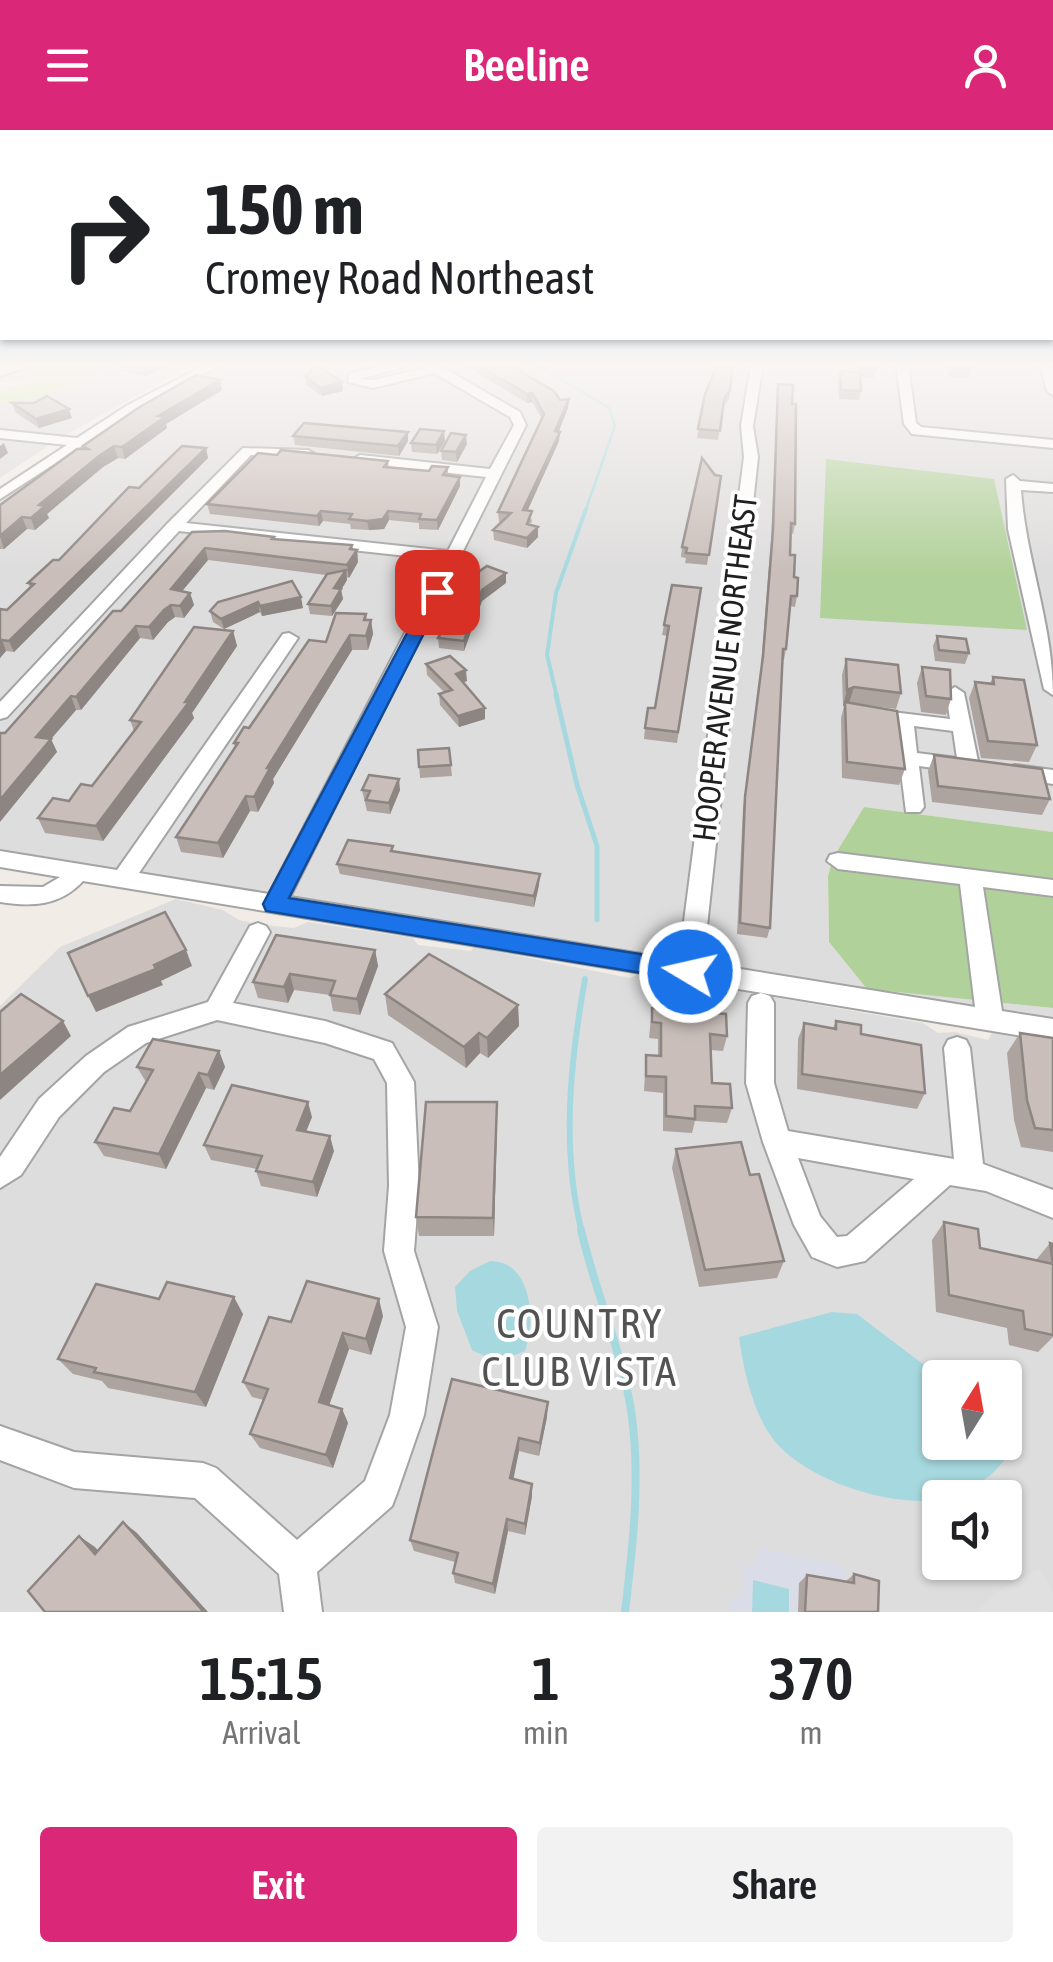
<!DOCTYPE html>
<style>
:root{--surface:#fff;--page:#f2f2f2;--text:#202124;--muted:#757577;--accent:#db2777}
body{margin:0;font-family:"Asap Condensed",sans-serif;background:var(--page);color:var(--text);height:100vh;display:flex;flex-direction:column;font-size:38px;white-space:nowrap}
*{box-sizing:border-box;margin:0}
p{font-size:32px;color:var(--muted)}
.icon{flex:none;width:55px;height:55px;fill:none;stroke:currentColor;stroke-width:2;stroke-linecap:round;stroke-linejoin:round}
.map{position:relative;height:1482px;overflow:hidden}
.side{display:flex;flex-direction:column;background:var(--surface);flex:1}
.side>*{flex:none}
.hud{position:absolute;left:0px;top:0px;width:1055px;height:210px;box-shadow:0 2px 8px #0004;background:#fff;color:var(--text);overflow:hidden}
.needle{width:65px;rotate:11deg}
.controls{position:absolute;left:922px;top:1230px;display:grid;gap:20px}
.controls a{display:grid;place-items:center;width:100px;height:100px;border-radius:10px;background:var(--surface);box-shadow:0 2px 8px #0004;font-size:50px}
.pin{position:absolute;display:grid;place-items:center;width:85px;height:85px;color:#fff;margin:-42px;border-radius:20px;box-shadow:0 5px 15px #0006}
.me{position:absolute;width:110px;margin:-55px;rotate:279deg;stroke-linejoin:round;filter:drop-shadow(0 0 8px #0008)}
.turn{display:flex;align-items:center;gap:35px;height:210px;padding:0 40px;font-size:45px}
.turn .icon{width:130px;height:130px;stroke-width:2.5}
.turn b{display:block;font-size:70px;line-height:85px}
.eta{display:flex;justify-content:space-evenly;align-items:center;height:170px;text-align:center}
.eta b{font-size:60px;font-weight:600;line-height:70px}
.cta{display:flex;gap:20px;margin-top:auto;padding:20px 40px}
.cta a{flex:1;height:115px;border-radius:10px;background:var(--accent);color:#fff;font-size:40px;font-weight:600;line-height:115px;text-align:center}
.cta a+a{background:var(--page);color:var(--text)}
header{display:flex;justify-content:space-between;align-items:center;height:130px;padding:0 40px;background:var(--accent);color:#fff;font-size:45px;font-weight:600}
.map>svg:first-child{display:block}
</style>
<header><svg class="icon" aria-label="menu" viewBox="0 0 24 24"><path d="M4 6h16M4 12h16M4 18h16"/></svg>Beeline<svg class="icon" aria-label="person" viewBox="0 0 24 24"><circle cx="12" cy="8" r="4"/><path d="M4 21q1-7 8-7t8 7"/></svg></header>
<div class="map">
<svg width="1053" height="1482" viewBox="0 0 1053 1482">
<rect width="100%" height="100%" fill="#f1ece6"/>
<!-- residential -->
<g fill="#dedddd" fill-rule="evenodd">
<path d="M120,234H194L62,307L0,302V275L44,266Z"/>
<path d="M222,234H398L349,246L353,254L371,256L434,241L511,287L515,295L489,341L273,317L244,319L0,574V370L136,279Z"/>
<path d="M434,234H752L745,326L680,835L286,773L526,295L520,284Z"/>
<path d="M762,234H1053V702L864,677L833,728L828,746L829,812L867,859L1053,878V905L938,894L927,887L699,847Z"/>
<path d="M0,307L54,312L0,348Z"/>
<path d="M269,322L487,346L450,423L182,393L251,323Z"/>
<path d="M176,400L447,430L270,765L136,744L298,504L285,503L118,741L0,721V592Z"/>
<path d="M176,769L223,780L239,790L264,795L294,798L308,792L413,808L418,815L471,821L474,817L630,848L639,844L923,893L938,903L955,902L988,910L992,903L1053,913V1482H0V876L60,817ZM940,1248H1005V1312H940ZM940,1368H1005V1432H940Z"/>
</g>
<!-- grass -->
<path fill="#d3ecac" d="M0,234H120L44,266L0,275V259L33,252L25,248L0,252Z"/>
<!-- forest -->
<g fill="#b1d19a">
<path d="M826,329L994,349L1027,500L820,488Z"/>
<path d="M864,677L1053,702V878L867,859L829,812L828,746L833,728Z"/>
</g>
<!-- parking -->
<path fill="#e0e0e0" d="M1039,1439L1053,1463V1479L1049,1482H977L995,1463Z"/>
<!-- plaza -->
<path fill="#dadce7" d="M758,1417L846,1437L845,1461L799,1453L798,1482H789V1459L754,1450L752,1482H730L731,1466L742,1468L744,1436H754Z"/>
<!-- water -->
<g fill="#a6d9df">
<path d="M490,1131C532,1131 536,1190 525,1221C504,1230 492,1231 472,1220L457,1181L455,1157L470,1141Z"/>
<path d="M832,1182L857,1184L940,1247V1312H1005V1266C1040,1319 978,1369 926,1371C879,1372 818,1352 783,1320C755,1294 744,1244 739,1207Z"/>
<path d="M753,1450L789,1459V1482H752Z"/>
</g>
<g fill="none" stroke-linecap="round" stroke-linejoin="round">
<!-- stream-far4 -->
<path stroke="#a6d9df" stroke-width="2.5" d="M536,234L609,278L615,296L585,382"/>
<!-- stream-far3 -->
<path stroke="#a6d9df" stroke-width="4" d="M557,567L547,525L556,463L586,379"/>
<!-- stream-far2 -->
<path stroke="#a6d9df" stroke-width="5" d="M556,565L577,655L597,716V790"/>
<!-- stream-far1 -->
<path stroke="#a6d9df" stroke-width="6" d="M582,1103C561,1019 570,933 585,849"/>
<!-- stream -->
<path stroke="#a6d9df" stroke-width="8" d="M581,1100C595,1161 621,1219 631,1280C641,1347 633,1415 625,1482"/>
<defs>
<g id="minor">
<path d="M15,234H35L0,246V238Z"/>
<path d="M207,234H222L136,281L0,369V359L67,315L0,308V300L77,308L128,275Z"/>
<path d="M392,234H414L360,249L373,250L426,238L422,234H437L520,282L526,295L290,767L679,830L744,327L741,296L751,234H763L753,296L758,327L703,833L975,877L960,754L838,739L827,731L830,725L838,723L1053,750V766L983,757L1002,881L1053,889V911L83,751C60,776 32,777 0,772V756L43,757L60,747L0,737V721L117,740L283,504L289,503L298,508L139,743L269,764L443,430L179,401L7,587L0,589V572L168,393L243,318L308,320L315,324L308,328L251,325L186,393L448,421L486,347L360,333L353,329L360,325L490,339L514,295L510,287L434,243L373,258L348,252L350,243Z"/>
<path d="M896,234H908L916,293L921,297L1053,310V318L912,304L904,294Z"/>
<path d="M1033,234H1047L1053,239V265L1047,261L1042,241Z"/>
<path d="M1013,345L1020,351L1053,354V362L1021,360C1026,430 1053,494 1053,565L1044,559L1008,399L1006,349Z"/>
<path d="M955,557L964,563L979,636L969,643L919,636L924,677L920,682H906L895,594L867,591L857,585L867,579L950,589L946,563ZM914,596L953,601L957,628L917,623Z"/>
<path d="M1015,635L1053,640V654L1008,647L1005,642L1008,637Z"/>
<path d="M258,793L266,796L270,802L233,873L325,891L392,913L414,952L419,1056L414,1121L438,1197L424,1285L397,1363L392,1376L317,1442L322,1482H284L279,1444L195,1368L74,1358L0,1330V1296L74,1322L203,1333L216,1338L297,1410L365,1351L390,1285L406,1197L384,1121L389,1056L387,953L374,929L325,913L217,890L146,913L104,942L59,987L21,1045L0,1058V1027L39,969L86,926L128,897L208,872L250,796Z"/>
<path d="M761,863L770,866L774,873V953L788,1001L954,1029L944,918L948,910L957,907L966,910L970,918L983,1034L1053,1060V1088L986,1061L950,1055L865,1131L837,1137L812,1127L794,1095L763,1012L746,953L748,873L752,866ZM798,1028L914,1049L847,1106L837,1107L820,1086Z"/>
</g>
</defs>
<!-- minor casing -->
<use href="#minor" stroke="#a4a4a4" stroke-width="4"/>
<!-- minor -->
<use href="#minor" fill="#fff" fill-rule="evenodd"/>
</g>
<!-- wall -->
<g fill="#ada39f">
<path d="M119,234H170L146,246L121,241Z"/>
<path d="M462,234H507L560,270L569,269L568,278L559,301V311L528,380L532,391L530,395L538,397V407L527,418L494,410L493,400L502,392H499L498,382L542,289L532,272L527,273Z"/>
<path d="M733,234L729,269L723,278L718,310L697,308L705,264Z"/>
<path d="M857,234H876L874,248L860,247L861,261L859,270L839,269L838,250L840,241L858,242Z"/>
<path d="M946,234H969L971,240L968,248L949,247Z"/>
<path d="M305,246L342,252L343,261L322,266L306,255Z"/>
<path d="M778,254L792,274L795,394L793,404L791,403L790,425L797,466L795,477L790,476L786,519L784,530H782L770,798L767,808L737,804L743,678L761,537L771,409Z"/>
<path d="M222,260L166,294L167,298L125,329L118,328L103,337L47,384L49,388L35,400L27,399L4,419H0V375L84,319L83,316Z"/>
<path d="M12,273L72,288L39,298L15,282Z"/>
<path d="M408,302V311L399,326L295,315L293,306Z"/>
<path d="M445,311L437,324L412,322L411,313Z"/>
<path d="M467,314L457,332L442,330L441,321Z"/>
<path d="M206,318L208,328L14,522L6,521L0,528V479L7,480L30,458L28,453L59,430L139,358Z"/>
<path d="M388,331L389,338L429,341L448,337V346L460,356L438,400L419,399V393L389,390L384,399L369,400L351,399L350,394L323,391L319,396L210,384L207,374Z"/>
<path d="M715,345L721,346L707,435L685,433L686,428L681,427L682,417Z"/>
<path d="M192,402L274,407L275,409L352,415L353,419L357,420L358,432L349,448L347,447V450L341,460L343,469L332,486L310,484L308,474L326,445L208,430L182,461L190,463L194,475L184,488L175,487L168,492L153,510L140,508L81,580H76L51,609L57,622L5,603L121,481Z"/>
<path d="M506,453L482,471L464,521L439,518L438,508L450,488Z"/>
<path d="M701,458L677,613L644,609L645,598L655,578L667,506L662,505L664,495Z"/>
<path d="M218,472L303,478L262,486L260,482L224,499L213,492L210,481Z"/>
<path d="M366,484L367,490H371L373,504L368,520H352L273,649L274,653L258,682L250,681L223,728L181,722L176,707L235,618L234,613L326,512Z"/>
<path d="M233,501L237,516L192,583L194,588L103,711L45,703L38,688L92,656L134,601L130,590Z"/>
<path d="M937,506L969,523L965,534L935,531L933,516Z"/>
<path d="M846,529L901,563L896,579L851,573L905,639L899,655L842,648L841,588L844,576H843L842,545Z"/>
<path d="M426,534L467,551L463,552L485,578V589L459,597L440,575L439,564L444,562L427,545Z"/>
<path d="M922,537L951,569L946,585L921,582L917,553Z"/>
<path d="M993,547L1037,615L1029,632L981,628L969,568L975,552L990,553Z"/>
<path d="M449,618L452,646L420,648L418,620Z"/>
<path d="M934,625L1050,669L1042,685L932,672L928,641Z"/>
<path d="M362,660H400L390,684L367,681Z"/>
<path d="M337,734L539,755L534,777L340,744Z"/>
<path d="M375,820L378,836L360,885L333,881L330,865L294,860L288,873L258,868L253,852Z"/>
<path d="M385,864L518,875L519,896L488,928L480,923L466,938L388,885Z"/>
<path d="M652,878L727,906L723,921L711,920L712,953L732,978L727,993L695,991L692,1003L663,1001V963L644,961L646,925L658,926V909L649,908Z"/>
<path d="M836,891L861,904L925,963L917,979L797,959L798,909L804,893L833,898Z"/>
<path d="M1020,903L1053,908V1022L1021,1017L1014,990L1007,923Z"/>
<path d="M219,921L225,937L214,960L206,958L166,1039L104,1026L95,1012L130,981L146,952L137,937Z"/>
<path d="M312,987L306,1001L334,1021L317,1067L261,1056L256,1041L257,1039L211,1030L204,1015Z"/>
<path d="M497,992L494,1106H419L416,1087Z"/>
<path d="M676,1019L784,1131L777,1148L699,1157L672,1038Z"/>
<path d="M944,1092L980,1118L1036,1130L1050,1113L1053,1114V1207L1038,1222L1009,1215L1007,1198L936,1182L932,1110Z"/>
<path d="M159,1169L243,1184L206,1277L108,1258L102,1251L73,1244L58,1229Z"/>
<path d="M383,1186L371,1225L349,1219L329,1275L342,1279L348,1293L333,1338L260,1318L250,1304L264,1270L252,1267L243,1252L291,1192Z"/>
<path d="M452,1249L547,1287L539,1326L519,1321L513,1349L532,1366L525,1405L508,1401L495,1464L455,1453L453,1443L455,1432L414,1421L410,1410Z"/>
<path d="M854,1444L878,1482H798L799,1453L807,1445L845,1452Z"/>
</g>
<!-- shaded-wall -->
<g fill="#8d8582">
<path d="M150,234H170L146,246L143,237Z"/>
<path d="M220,250L222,260L166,294L167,298L125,329L122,317L158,286Z"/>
<path d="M342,252L343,261L322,266L320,258Z"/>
<path d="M532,263V272L527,273V264Z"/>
<path d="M569,269L568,278L555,310V301Z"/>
<path d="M69,279L72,288L39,298L36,289Z"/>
<path d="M444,301L445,311L437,324L436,315Z"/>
<path d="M408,302V311L399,326L398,316Z"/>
<path d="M560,302L559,311L523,390V380Z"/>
<path d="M466,305L467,314L457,332L456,322Z"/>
<path d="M4,313L8,323L0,329V316Z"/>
<path d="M114,316L118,328L103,337L47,384L49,388L35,400L31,388L39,375L99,326Z"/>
<path d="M206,318L208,328L14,522L9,511Z"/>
<path d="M460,347V356L438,400L437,390Z"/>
<path d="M321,381L323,391L319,396L317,386Z"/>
<path d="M388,381L389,390L384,399L369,400L367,391Z"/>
<path d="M22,387L27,399L4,419L0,406Z"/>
<path d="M538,397V407L527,418V408Z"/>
<path d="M352,415L353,425L357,420L358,432L349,448L347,435L350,419Z"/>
<path d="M205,418L208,430L174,471L171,459Z"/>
<path d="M346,440L347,450L341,460L343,469L332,486L331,476L334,458Z"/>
<path d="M506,443V453L482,471L464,521V511L482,460Z"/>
<path d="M190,463L194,475L184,488L180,476Z"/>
<path d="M301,467L303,478L262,486L260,476Z"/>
<path d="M258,472L260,482L224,499L221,489Z"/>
<path d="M171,475L175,487L168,492L153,510L149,497L164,480Z"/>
<path d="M371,490L373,504L368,520L366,506Z"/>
<path d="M136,496L140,508L81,580L76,567Z"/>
<path d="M233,501L237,516L192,583L194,588L103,711L96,696Z"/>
<path d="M350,505L352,520L273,649L274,653L258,682L254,667L267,638Z"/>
<path d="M2,510L6,521L0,528V511Z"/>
<path d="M466,540L467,551L456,555V544Z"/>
<path d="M854,557L849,573L843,576L847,560Z"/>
<path d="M71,566L76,580L51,609L57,622L0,692V670L36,607Z"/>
<path d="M485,578V589L459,597L458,586Z"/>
<path d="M399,649L400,660L390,684L389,673Z"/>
<path d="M246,666L250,681L223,728L218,713Z"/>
<path d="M540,744L539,755L534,777V766Z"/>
<path d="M186,820L192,836L161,851L163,855L96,882L88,866Z"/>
<path d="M375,820L378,836L360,885L357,869Z"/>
<path d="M290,844L294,860L288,873L284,857Z"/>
<path d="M518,875L519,896L488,928L487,908Z"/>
<path d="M63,891L71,906L0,970V945Z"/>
<path d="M479,903L480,923L466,938L464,917Z"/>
<path d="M219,921L225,937L214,960L208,945Z"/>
<path d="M199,943L206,958L166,1039L159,1024Z"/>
<path d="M308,972L312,987L301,1014L297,1000Z"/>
<path d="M497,972V992L494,1106L493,1088Z"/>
<path d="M330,1006L334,1021L317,1067L313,1052Z"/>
<path d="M234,1167L243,1184L206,1277L195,1262Z"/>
<path d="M379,1169L383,1186L371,1225L366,1209Z"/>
<path d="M343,1203L349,1219L325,1287L319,1272Z"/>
<path d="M548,1272L547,1287L539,1326L540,1313Z"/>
<path d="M342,1279L348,1293L333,1338L326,1325Z"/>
<path d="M519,1308V1321L511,1361L510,1348Z"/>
<path d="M532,1354V1366L525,1405V1394Z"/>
<path d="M507,1389L508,1401L495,1464L493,1454Z"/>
<path d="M123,1392L137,1403L208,1482H204Z"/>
<path d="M79,1406L95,1417L110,1434L95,1424Z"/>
</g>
<!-- building -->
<g fill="#c9beb9" stroke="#8d8582" stroke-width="2.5">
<path d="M129,234H150L143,237Z"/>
<path d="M476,234H507L554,261L560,270L569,269L555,301L560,302L523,380L532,381L527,394L538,397L527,408L493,400L511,383L498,382L544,284L532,263L527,264Z"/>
<path d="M718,234H733L730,260L724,269L720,301L698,299L705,264Z"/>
<path d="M860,234H876V239L860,238Z"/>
<path d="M951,234H969L971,240L952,238Z"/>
<path d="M317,235L342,252L320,258L305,246Z"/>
<path d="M840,241L860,242L861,261L841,260Z"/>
<path d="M196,245L220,250L158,286L165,287L122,317L114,316L99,326L39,375L45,376L31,388L22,387L0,406V375L77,319H88L83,316L138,278Z"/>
<path d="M778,254L793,255L792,274H796L795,394L791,393L790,425H795L794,447L798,448L797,466H791L786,519H783L770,798L740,793L745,667L763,526L773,400Z"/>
<path d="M47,266L69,279L36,289L12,273H34Z"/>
<path d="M304,293L408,302L398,316L293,306Z"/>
<path d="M420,299L444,301L436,315L411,313Z"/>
<path d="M451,303L466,305L456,322L441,321Z"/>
<path d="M182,316L206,318L9,511L2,510L0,511V479L7,480L34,454L28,453L53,430H59L129,357L139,358Z"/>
<path d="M281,320L388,331L384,337L429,341L432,336L448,337L443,345L460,347L437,390L419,389L421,384L388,381L383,389L367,391L349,389L352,384L321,381L317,386L207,374L258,323L277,325Z"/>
<path d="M702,328L715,345L721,346L709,425L686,423L687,418L682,417Z"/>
<path d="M225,401L274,407L272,409L352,415L350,419L357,420L347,435L205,418L171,459L190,463L180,476L171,475L164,480L149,497L136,496L76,567L71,566L36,607L51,609L0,670V603H5L113,481H121L192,402Z"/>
<path d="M487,436L506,443L482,460L464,511L438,508L450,488L468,449Z"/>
<path d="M346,440L334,458L341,459L331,476L308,474L327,444Z"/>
<path d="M292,451L301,467L260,476L258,472L221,489L210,481L218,472Z"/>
<path d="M672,455L701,458L678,602L645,598L648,578H655L669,496L664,495Z"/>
<path d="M336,483L366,484L364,490H371L366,506L350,505L267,638H270L254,667L246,666L218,713L176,707L238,613H234L244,597L249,598L309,510L326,512Z"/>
<path d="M194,497L233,501L185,572H189L96,696L38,688L53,668L69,671L81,654L92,656L141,592L130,590Z"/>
<path d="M937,506L966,509L969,523L939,520Z"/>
<path d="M450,526L466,540L456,544L485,578L458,586L439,564L452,560L426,534Z"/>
<path d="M846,529L898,535L901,563L854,557L847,560Z"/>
<path d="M922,537L950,540L951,569L926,566Z"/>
<path d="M993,547L1024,550L1037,615L988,611L975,552L994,554Z"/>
<path d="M845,572L897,581L905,639L847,632Z"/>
<path d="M449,618L451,635L419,637L418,620Z"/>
<path d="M934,625L1042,639L1050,669L938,656Z"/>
<path d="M369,645L399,649L389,673L366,670L370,661L362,660Z"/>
<path d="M348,710L393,716L391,721L540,744L534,766L337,734Z"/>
<path d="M165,782L186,820L154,835L156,839L88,866L68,823Z"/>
<path d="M276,805L375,820L357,869L330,865L335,851L290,844L284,857L253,852Z"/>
<path d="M429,824L518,875L487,908L479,903L464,917L385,864Z"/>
<path d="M21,864L63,891L0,945V882Z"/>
<path d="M652,878L726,884L727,906L710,904L712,953L730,954L732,978L695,976V989L666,986V947L646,946V925L661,926V893L652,892Z"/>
<path d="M836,891L861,895V904L921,915L925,963L802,944L804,893L836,899Z"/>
<path d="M1020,903L1053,908V1000L1035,998L1027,970Z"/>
<path d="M153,909L219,921L208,945L199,943L159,1024L95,1012L114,978L130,981L153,940L137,937Z"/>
<path d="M232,955L308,972L297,1000L330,1006L313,1052L256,1041L262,1026L204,1015Z"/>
<path d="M426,972H497L493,1088L416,1087Z"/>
<path d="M741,1012L750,1045L759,1044L784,1131L705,1140L676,1019Z"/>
<path d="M944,1092L978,1099L980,1118L1053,1134L1050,1113L1053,1114V1205L1025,1199L1023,1181L949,1165Z"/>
<path d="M307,1151L379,1169L366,1209L343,1203L319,1272L342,1279L326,1325L250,1304L268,1259L243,1252L269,1187L291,1192Z"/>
<path d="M167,1152L234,1167L195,1262L94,1242L96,1238L58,1229L96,1154L159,1169Z"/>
<path d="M452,1249L548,1272L540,1313L519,1308L510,1348L532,1354L525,1394L507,1389L493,1454L453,1443L458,1423L410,1410Z"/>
<path d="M123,1392L204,1482H45L28,1461L79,1406L95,1424Z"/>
<path d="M854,1444L879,1451L878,1482H805L807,1445L854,1453Z"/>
</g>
<!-- sky -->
<linearGradient id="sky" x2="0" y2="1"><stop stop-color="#8dc3e4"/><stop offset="0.53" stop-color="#f9f6f4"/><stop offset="1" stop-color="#f9f6f4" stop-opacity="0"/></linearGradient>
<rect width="1053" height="442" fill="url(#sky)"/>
<!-- route -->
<path fill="#1a73e8" stroke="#114b97" stroke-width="2.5" d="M431,458L445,462L289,768L690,832L698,835L702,842L698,848L690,851L266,781L263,774Z"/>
<g text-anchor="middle" stroke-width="8" stroke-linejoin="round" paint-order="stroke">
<!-- street labels -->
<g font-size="32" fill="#202020" stroke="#fff">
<text transform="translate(725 538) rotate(-83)" y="11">HOOPER AVENUE NORTHEAST</text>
</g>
<!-- near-neighbourhood labels -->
<g font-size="42" letter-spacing="2.5" fill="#535353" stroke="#fff">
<text x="580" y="1208">COUNTRY<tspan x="580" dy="48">CLUB VISTA</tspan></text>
</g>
</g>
</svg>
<div class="controls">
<a><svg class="needle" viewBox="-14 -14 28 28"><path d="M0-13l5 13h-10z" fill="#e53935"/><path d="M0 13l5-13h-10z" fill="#757577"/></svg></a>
<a><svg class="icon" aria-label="sound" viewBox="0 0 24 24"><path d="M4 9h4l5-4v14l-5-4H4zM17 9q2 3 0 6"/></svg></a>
</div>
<div class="pin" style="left:437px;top:462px;background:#d93025"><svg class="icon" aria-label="arrive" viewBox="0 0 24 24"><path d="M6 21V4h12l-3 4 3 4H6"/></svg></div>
<svg class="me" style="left:690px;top:842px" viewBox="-20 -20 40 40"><circle r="17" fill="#1a73e8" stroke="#fff" stroke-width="3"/><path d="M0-11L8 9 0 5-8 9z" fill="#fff"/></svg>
<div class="hud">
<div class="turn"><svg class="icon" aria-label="right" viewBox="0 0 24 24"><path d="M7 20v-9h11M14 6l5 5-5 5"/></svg><div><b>150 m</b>Cromey Road Northeast</div></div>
</div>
</div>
<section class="side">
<div class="eta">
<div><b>15:15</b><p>Arrival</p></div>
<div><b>1</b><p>min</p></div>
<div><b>370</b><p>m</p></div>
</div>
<div class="cta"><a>Exit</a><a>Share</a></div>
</section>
